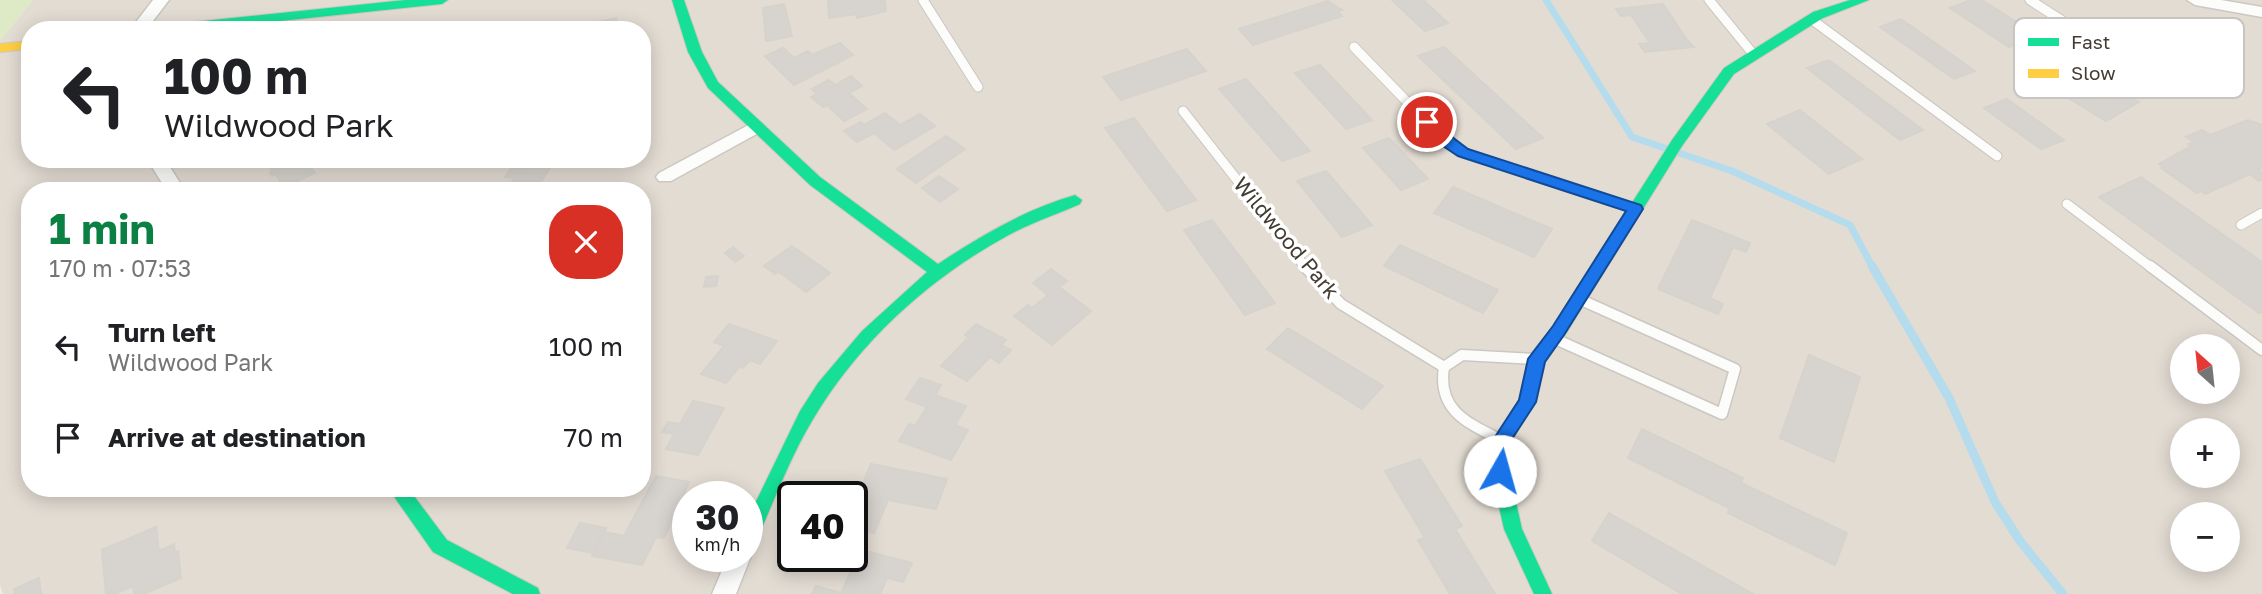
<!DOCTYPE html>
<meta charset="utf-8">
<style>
:root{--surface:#fff;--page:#f2f2f2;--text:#202124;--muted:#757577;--accent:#0b8043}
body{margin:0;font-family:"Golos Text",sans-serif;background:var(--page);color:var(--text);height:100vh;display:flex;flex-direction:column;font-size:26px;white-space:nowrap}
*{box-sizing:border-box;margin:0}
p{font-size:23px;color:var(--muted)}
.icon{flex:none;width:38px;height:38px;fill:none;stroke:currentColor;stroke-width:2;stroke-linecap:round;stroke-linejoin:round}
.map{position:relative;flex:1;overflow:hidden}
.details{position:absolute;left:21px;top:182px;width:630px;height:315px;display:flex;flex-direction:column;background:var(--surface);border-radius:28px;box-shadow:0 4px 18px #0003}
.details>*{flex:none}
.top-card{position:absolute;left:21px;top:21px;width:630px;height:147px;border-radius:28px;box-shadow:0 4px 18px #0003;background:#fff;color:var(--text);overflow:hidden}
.needle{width:46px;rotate:333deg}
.tools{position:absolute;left:2170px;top:334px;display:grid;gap:14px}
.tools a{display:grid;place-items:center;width:70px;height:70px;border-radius:50%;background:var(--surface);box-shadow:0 4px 18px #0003;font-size:35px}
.speed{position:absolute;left:672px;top:481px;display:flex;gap:14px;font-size:35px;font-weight:700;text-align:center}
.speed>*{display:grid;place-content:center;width:91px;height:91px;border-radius:50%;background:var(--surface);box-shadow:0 4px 18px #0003;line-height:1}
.speed small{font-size:18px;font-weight:400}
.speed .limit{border:4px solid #111;border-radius:10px;background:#fff;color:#111}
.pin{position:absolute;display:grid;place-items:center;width:60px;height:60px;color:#fff;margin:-30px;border:4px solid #fff;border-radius:50%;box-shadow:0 2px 7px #0007}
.me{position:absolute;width:77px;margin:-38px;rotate:7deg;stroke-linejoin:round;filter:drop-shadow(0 0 5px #0008)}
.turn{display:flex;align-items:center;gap:24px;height:147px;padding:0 28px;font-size:32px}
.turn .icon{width:91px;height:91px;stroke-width:2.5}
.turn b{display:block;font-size:49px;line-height:60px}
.round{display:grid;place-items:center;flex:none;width:74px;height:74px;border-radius:28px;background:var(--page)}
.overview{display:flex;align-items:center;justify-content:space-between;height:119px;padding:0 28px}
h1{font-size:42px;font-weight:700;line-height:52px;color:var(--accent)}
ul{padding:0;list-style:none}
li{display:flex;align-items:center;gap:21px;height:91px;padding:0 28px}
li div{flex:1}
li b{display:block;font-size:26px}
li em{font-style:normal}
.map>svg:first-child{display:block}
</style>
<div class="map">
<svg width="2262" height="594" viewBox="0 0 2262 594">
<rect width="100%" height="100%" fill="#eeebe6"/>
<!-- residential -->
<path fill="#e3dcd3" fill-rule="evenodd" d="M33,0H2262V594H3L0,585V41ZM30,30H642V159H30ZM30,191H642V488H30ZM2182,346H2228V392H2182ZM2182,430H2228V476H2182ZM688,497H747V556H688ZM793,497H852V556H793ZM2182,514H2228V560H2182Z"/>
<!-- green -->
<path fill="#dee9c6" d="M0,0H33L0,41Z"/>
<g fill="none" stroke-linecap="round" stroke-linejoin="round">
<!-- stream-far1 -->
<path stroke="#b5dced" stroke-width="7" d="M1546,0L1632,137L1732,171L1850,225L1873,268"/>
<!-- stream -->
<path stroke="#b5dced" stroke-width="9" d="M1872,266L1949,398L1995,502L2020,541L2063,594"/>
</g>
<!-- building -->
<g fill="#d7d4cf" stroke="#d6d2cc" stroke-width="2">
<path d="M841,0H885L886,11L857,18L856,14L829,18L828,1Z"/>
<path d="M1392,0H1423L1448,23L1425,31Z"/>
<path d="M1971,0H1982L2037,35L2009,47L1950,8Z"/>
<path d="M1328,1L1342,10L1337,11L1342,16L1253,45L1239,29Z"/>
<path d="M784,4L792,36L766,41L763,8Z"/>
<path d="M1663,4L1687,40L1694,47L1645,52L1639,44L1650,43L1631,15L1621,16L1616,9Z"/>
<path d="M616,18L619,30H592L595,29L594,23Z"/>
<path d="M1901,19L1975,71L1954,79L1880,27Z"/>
<path d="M840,43L853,55L794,85L765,56L783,48L794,58L808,51L812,55Z"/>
<path d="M1444,47L1543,138L1516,149L1418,56Z"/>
<path d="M1187,49L1206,71L1121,100L1103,77Z"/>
<path d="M1829,60L1923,130L1900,140L1807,68Z"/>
<path d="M2071,61L2139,102L2106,121L2038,79Z"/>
<path d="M1320,65L1372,120L1346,129L1295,73Z"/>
<path d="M851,76L862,86L849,93L867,109L844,121L827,105L823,107L811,97L817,94L812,89L829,80L835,85Z"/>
<path d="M1246,79L1310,151L1282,161L1219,89Z"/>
<path d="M2007,99L2064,140L2041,149L1984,108Z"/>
<path d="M1800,110L1862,159L1829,174L1767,124Z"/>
<path d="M885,113L900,125L920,114L935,126L894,150L874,133L857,142L844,131L861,122L864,125Z"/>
<path d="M1134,118L1196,200L1167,211L1105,128Z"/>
<path d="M2248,120L2262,125V168L2257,170L2262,173V179L2259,181L2250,174L2205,194L2201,191L2197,193L2161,168L2164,167L2159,164L2191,146L2188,144L2194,142L2186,137L2202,130L2210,135Z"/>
<path d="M946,136L965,149L916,183L897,169Z"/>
<path d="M1389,138L1428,179L1401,190L1363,148Z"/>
<path d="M279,159H304L315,173L285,187L275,174L272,176L270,172L273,171L268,164Z"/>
<path d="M517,159H556L539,185L512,182L514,178L505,177L511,168L520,169L523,166L513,165Z"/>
<path d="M1326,171L1372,225L1342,237L1297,181Z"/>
<path d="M939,176L958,189L940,202L922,188Z"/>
<path d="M2141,177L2262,262V312L2259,313L2099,197Z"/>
<path d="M1453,187L1552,229L1534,257L1434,213Z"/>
<path d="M1212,220L1275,303L1245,315L1184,230Z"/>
<path d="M1692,220L1750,243L1746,252L1733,247L1710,298L1723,304L1718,314L1658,289Z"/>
<path d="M1400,245L1498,290L1483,313L1384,266Z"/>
<path d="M792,246L830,273L806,292L778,271L775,274L764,266Z"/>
<path d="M733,247L744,256L735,262L725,253Z"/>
<path d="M1051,269L1067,281L1059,287L1091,311L1052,345L1014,316L1028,305L1032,308L1048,295L1033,283Z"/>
<path d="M718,276L716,286L704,287L706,277Z"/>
<path d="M729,324L777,341L760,364L750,360L743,368L740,366L726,383L701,374L724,346L714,342Z"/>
<path d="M976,324L1006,340L1001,345L1011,350L999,363L990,357L967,381L941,366L969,337L965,335Z"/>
<path d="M1288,328L1383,386L1362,409L1267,349Z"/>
<path d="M1809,355L1860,377L1834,462L1780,438Z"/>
<path d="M920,378L941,385L935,395L966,406L955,425L968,430L951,460L899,441L909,424L915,426L927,407L906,399Z"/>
<path d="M693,401L724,408L698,455L666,449L674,434L662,432L668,422L680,424Z"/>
<path d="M1642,429L1743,478L1741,483L1847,533L1835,565L1728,513L1729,508L1628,458Z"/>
<path d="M1420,459L1462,526L1455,529L1495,594H1450L1418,540L1425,538L1385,471Z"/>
<path d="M871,464L947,479L936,509L888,500L874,533L852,529V509Z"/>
<path d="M656,476L689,482L664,538L656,537L642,565L592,556L605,532L624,536Z"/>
<path d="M1609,513L1753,594H1682L1592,541Z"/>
<path d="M580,523L606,528L593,553L567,548Z"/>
<path d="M156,527L159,551L174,544L175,553L178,551L181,578L143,594H134L133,586L114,594H106L102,550Z"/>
<path d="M854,548L912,563L903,582L887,578L880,594H812L816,586L841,593L852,569L846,567Z"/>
<path d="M39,578L41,594H15L14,589Z"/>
</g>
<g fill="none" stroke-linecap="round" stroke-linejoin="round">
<defs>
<g id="lane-far1">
<path d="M923,0L978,87"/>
<path d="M1709,0L1754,55"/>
<path d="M2030,0L2170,90"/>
<path d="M1811,19L1997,156"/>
<path d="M1354,47L1445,141L1463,153L1635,209"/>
<path d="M1183,111L1306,268"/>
<path d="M2067,204L2152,268"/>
<path d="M2241,225L2262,213"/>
</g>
<g id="lane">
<path d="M1304,266L1341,304L1444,367"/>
<path d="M2150,266L2262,350"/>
<path d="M1553,338L1722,414L1735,369L1579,299"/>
<path d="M1501,440C1468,423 1437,411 1444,367L1462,355L1535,359"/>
</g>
<g id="street">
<path d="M153,0H169L146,30H130Z"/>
<path d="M2187,0H2221L2262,7V17L2195,5Z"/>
<path d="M756,121L765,127L762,131L671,181H659L656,177L659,173Z"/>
<path d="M147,159H165L185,191H167Z"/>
<path d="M747,549L751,556L736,594H712L728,556H747Z"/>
</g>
<g id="fast">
<path d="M405,0H448L442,4L196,30H149L155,26Z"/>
<path d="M672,0H684L702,52L718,82L820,177L938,264C980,236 1026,209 1075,195L1082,200L1080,204C1056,215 1030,223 1007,236C928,279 858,343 812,421C788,461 773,505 753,547L747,549V520L800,411L818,383L862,331L927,272L810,185L708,88L688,52Z"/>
<path d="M1850,0H1869L1823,18L1734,74L1682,146L1565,335L1545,361L1535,402L1511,441L1509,471L1522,529L1552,594H1534L1504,529L1491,471L1493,440L1519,400L1531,354L1553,327L1672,140L1724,68L1813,12Z"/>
<path d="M388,488H408L447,540L538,588L540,594H513L433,552Z"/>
</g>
<path id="slow" d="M30,41V49L0,52V44Z"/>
</defs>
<!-- lane-far1 casing -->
<use href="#lane-far1" stroke="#cbc7c2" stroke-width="11"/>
<!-- lane casing -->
<use href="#lane" stroke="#cbc7c2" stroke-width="13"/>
<!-- street casing -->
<use href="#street" stroke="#cbc7c2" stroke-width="3"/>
<!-- fast casing -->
<use href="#fast" stroke="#cfc9be" stroke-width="2"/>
<!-- slow casing -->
<use href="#slow" stroke="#cfc9be" stroke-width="2"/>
<!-- lane-far1 -->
<use href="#lane-far1" stroke="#fcfcfb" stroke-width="9"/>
<!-- lane -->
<use href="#lane" stroke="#fcfcfb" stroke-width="10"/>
<!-- street -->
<use href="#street" fill="#fcfcfb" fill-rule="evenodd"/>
<!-- fast -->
<use href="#fast" fill="#16e098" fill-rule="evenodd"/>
<!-- slow -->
<use href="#slow" fill="#ffcf43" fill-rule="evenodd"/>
</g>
<!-- route -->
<path fill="#1a73e8" stroke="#114b97" stroke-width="2" d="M1427,118L1468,149L1641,205L1643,209L1564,335L1545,362L1536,402L1510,442L1506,476L1500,478L1493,476L1491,471L1493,440L1519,400L1528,359L1553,326L1626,211L1458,156L1440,144L1422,126L1420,122Z"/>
<g text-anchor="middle" stroke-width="7" stroke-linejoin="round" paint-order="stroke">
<!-- street labels -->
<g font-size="21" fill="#433c33" stroke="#fff">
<text transform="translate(1286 238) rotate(50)" y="7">Wildwood Park</text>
</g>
</g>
<!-- legend -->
<rect x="2014" y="18" width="230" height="80" rx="10" fill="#fff" stroke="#c7c4c2" stroke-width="2"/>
<rect x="2028" y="38" width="31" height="8" fill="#16e098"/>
<rect x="2028" y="69" width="31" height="9" fill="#ffcf43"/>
<g font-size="19" fill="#433c33">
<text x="2071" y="49">Fast</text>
<text x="2071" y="80">Slow</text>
</g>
</svg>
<div class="tools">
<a><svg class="needle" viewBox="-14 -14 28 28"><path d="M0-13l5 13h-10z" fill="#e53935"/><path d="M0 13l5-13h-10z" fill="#757577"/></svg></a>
<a>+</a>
<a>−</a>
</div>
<div class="speed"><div>30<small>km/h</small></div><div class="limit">40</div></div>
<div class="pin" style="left:1427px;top:122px;background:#d93025"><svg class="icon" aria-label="arrive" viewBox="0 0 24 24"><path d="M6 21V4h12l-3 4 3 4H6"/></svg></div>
<svg class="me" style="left:1500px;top:471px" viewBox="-20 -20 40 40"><circle r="19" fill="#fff"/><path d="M0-13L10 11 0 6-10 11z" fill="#1a73e8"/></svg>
<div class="top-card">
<div class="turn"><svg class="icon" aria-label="left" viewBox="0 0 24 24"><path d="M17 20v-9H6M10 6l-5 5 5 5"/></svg><div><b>100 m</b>Wildwood Park</div></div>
</div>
<section class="details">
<div class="overview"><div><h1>1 min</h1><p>170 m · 07:53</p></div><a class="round" style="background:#d93025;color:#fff"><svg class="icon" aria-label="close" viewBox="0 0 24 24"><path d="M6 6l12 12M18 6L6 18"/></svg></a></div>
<ul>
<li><svg class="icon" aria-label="left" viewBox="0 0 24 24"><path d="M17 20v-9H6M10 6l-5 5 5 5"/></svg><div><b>Turn left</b><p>Wildwood Park</p></div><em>100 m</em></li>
<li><svg class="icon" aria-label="arrive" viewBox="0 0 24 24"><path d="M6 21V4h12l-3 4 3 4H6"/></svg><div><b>Arrive at destination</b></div><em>70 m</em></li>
</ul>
</section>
</div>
